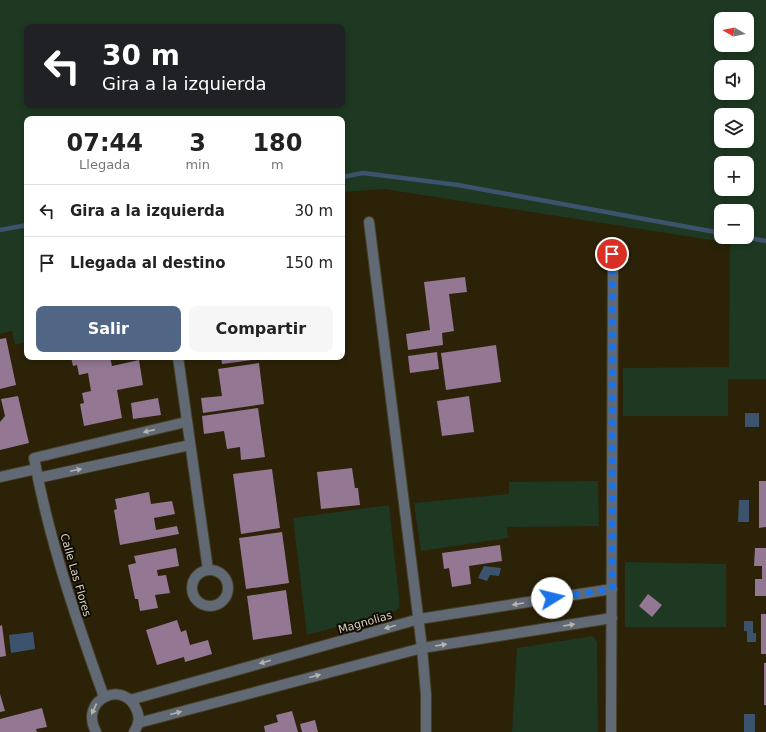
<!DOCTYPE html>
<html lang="es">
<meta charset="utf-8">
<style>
:root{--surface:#fff;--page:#f6f6f6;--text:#222;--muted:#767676;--line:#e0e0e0;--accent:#506684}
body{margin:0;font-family:"DejaVu Sans",sans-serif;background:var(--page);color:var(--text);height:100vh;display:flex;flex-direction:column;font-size:15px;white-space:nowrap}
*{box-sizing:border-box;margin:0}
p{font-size:13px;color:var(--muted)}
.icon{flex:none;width:22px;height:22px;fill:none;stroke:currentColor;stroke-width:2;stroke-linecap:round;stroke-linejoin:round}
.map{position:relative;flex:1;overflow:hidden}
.panel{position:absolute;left:24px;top:116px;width:321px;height:244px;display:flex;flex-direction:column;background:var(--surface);border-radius:8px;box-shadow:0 2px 6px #0003}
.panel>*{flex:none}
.guide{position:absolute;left:24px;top:24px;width:321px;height:84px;border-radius:8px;box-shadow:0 2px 6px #0003;background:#202124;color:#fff;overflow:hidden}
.needle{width:26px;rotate:279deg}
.controls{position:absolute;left:714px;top:12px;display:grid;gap:8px}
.controls a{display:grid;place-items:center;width:40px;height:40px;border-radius:8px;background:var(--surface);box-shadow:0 2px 6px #0003;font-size:20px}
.pin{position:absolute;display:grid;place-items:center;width:34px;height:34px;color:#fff;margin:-17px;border:2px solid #fff;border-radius:50%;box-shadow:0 1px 4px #0007}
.me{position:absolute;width:44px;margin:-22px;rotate:81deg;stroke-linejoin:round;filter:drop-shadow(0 0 3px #0008)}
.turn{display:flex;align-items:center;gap:14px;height:84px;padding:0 12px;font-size:18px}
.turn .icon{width:52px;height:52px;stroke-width:2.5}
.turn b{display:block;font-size:28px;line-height:34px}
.eta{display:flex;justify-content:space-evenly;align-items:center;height:68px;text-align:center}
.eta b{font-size:24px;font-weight:700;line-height:28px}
.cta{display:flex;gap:8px;margin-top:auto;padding:8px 12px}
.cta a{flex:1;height:46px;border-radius:8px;background:var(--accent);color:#fff;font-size:16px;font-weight:700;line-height:46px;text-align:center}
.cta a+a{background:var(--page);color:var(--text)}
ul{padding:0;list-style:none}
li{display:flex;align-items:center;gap:12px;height:52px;padding:0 12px;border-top:1px solid var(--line)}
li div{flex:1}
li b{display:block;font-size:15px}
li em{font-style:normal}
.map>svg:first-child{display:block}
</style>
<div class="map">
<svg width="766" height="732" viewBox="0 0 766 732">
<rect width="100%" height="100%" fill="#2b2208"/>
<!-- green -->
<g fill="#1e3821" fill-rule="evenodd">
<path d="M0,0H766V379H728V416H623V368L729,367L730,243L384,189L342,192V119H27V342L15,345L12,331L0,334ZM721,19H747V45H721ZM27,27H342V105H27ZM721,67H747V93H721ZM721,115H747V141H721ZM721,163H747V189H721ZM721,211H747V237H721Z"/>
<path d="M598,481L599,526L507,527L508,538L421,551L414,503L509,494V482Z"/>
<path d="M389,505L400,607L395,611L307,635L293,518Z"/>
<path d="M625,562L726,564V627H625Z"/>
<path d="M593,636L597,642L598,732H512L517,648Z"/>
</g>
<!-- water -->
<g fill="#3c536d">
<rect x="745" y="413" width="14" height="14"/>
<path d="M739,500H749V522H738Z"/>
<path d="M484,566L501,568L499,576L490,575L487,581L478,578Z"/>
<path d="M744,621H753V633H756V642H747V631H744Z"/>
<path d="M33,632L35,649L11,653L9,635Z"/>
<rect x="744" y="714" width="11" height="18"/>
</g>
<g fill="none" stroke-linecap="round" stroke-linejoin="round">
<!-- stream -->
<g stroke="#3c536d" stroke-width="4.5">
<path d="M342,177L363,173L458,185L721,233"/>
<path d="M0,230L27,225"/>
<path d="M743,237L766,241"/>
</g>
</g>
<!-- building -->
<g fill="#937793">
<path d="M465,277L467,292L449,294L454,331L442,333L443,345L408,350L406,334L430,330L424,282Z"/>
<path d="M6,338L16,385L0,389V339Z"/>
<path d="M496,345L501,382L446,390L441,353Z"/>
<path d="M437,352L439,369L410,373L408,356Z"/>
<path d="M71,357H110L112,366L139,360L143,385L117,390L122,418L84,426L80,404L84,403L82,393L91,391L88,373L79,375L77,365L73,366Z"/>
<path d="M221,357H258L259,359L222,364Z"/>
<path d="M259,363L264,404L203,413L201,398L222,396L218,369Z"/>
<path d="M18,396L29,443L0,450V422L5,416L1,399Z"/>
<path d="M469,396L474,432L442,436L437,401Z"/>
<path d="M158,398L161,415L133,419L131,403Z"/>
<path d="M258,408L265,457L241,460L240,447L227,449L224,431L204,434L202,416Z"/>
<path d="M352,468L355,488H358L360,505L321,509L317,472Z"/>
<path d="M272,469L280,528L241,534L233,474Z"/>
<path d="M759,481H766V527L759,528Z"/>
<path d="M149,492L151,504L172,501L175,514L154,518L156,530L177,526L179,534L120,545L114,510L117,509L115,499Z"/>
<path d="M282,532L289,583L246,589L239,538Z"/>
<path d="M500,545L502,561L469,566L471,584L452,587L449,568L444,569L442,553Z"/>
<path d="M176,548L179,566L157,570L158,576L166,575L170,593L155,595L158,608L140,611L138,599H135L128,565L136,563L134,556Z"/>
<path d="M755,548H766V596H755V579H762V566H754Z"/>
<path d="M286,590L292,634L253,640L247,596Z"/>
<path d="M648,594L662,605L652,617L639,606Z"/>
<rect x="761" y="614" width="5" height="40"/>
<path d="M177,620L181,632L186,630L190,645L208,640L212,654L185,662L184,657L157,665L146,630Z"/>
<path d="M2,625L6,656L0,657V626Z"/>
<rect x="764" y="663" width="2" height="42"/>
<path d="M0,694L5,711L0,712Z"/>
<path d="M42,708L47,727L36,729L37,732H0V719Z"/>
<path d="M292,711L298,732H265L264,726L278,722L276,715Z"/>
<path d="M315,720L318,732H302L300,724Z"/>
</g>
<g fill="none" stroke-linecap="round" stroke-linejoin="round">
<defs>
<g id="minor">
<path d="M369,222L422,648L426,695V732"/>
<path d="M178,357L208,570"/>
<path d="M0,477L36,469"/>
<path d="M38,478L190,445"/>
<circle cx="210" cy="588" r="18"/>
<path d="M104,697C76,619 49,540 34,458L186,422"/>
<path d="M130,700L419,619L612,589"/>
<path d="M138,723L422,648L612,618"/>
<path d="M96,732C78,699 125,678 137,711C140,718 138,726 134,732"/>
<path d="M611,732L613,254"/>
</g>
</defs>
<!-- minor casing -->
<use href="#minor" stroke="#473e26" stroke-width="12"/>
<!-- minor -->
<use href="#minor" stroke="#616a74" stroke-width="10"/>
</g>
<!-- one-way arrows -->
<defs><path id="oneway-solid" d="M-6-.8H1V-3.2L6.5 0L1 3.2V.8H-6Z"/></defs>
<g fill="#b5b4ad">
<use href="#oneway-solid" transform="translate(149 431) rotate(167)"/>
<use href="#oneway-solid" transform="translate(76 470) rotate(-12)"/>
<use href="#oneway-solid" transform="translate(518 604) rotate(171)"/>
<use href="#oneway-solid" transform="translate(569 625) rotate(-9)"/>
<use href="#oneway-solid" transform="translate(390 627) rotate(164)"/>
<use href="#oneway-solid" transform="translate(441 645) rotate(-9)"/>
<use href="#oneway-solid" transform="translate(265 662) rotate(164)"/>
<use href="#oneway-solid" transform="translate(315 676) rotate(-15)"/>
<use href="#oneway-solid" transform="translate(94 709) rotate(115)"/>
<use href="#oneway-solid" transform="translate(176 713) rotate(-15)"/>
</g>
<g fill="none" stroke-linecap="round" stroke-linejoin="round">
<!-- route -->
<path stroke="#1a73e8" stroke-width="7" stroke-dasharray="0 12.6" d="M552,598L612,589V254"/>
</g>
<g text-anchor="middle" stroke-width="4" stroke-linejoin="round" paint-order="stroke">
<!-- street labels -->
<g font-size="11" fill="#d9d4c5" stroke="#100c03">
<text transform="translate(76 575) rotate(74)" y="4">Calle Las Flores</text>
<text transform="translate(365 622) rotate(-16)" y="4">Magnolias</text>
</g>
</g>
</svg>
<div class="controls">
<a><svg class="needle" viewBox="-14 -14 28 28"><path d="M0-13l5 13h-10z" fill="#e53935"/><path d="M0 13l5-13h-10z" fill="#767676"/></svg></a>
<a><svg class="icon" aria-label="sound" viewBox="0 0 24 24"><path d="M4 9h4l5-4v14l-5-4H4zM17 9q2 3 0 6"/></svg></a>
<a><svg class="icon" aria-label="layers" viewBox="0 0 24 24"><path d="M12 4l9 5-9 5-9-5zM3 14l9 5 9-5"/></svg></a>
<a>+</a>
<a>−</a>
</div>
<div class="pin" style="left:612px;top:254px;background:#d93025"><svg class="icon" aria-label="arrive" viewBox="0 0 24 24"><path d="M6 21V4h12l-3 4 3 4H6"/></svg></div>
<svg class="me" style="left:552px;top:598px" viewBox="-20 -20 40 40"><circle r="19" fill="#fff"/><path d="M0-13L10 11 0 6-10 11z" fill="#1a73e8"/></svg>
<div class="guide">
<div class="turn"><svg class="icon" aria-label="left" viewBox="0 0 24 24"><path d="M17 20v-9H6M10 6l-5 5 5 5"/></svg><div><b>30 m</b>Gira a la izquierda</div></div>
</div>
<section class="panel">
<div class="eta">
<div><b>07:44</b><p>Llegada</p></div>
<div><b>3</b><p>min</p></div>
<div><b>180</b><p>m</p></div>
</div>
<ul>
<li><svg class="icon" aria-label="left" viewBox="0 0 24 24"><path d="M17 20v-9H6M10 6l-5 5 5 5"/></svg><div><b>Gira a la izquierda</b></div><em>30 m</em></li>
<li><svg class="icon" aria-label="arrive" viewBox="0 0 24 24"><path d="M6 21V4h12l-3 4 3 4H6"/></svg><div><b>Llegada al destino</b></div><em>150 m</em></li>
</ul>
<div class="cta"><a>Salir</a><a>Compartir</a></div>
</section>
</div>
